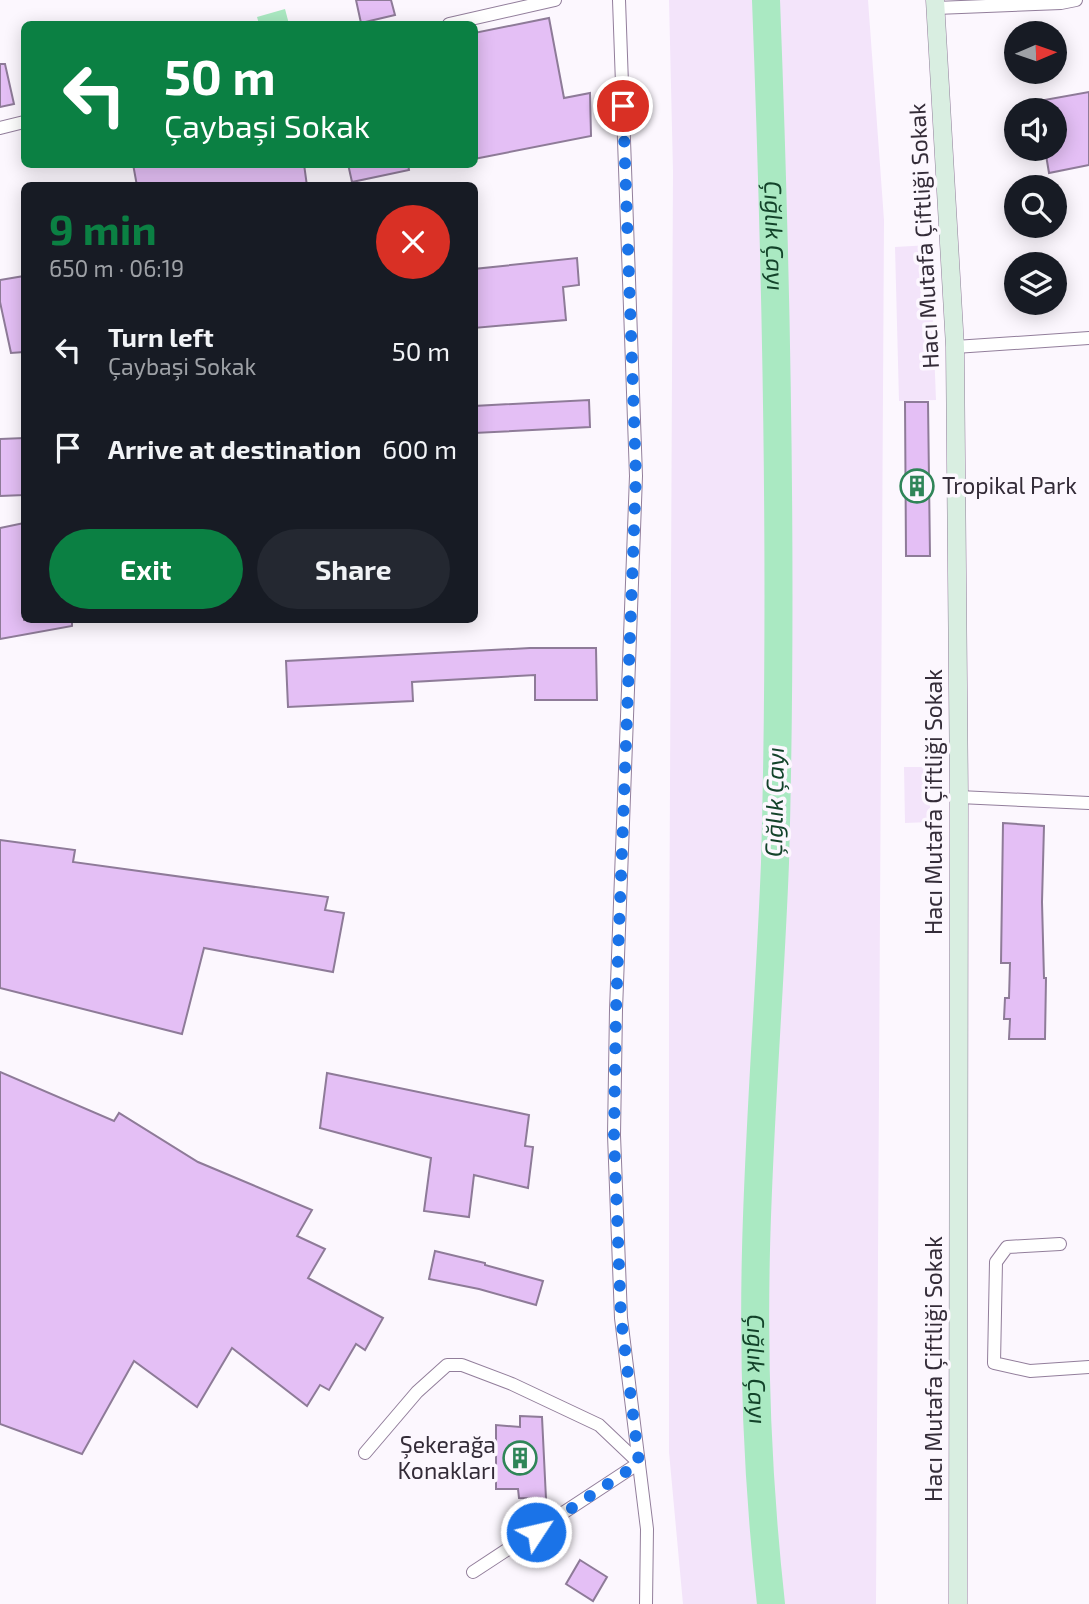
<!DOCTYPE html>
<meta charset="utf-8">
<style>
:root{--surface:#171b24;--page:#242831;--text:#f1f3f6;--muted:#9ea1a6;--accent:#0b8043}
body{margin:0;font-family:"Exo 2",sans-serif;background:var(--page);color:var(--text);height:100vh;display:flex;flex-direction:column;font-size:26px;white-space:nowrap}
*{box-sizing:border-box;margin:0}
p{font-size:23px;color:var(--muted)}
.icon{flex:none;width:38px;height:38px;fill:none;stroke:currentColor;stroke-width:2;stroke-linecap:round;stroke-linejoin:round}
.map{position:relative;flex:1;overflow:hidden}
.sheet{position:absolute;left:21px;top:182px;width:457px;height:441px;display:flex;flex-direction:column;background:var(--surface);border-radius:10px;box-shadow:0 4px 18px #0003}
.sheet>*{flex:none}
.banner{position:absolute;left:21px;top:21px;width:457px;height:147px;border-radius:10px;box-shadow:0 4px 18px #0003;background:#0b8043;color:#fff;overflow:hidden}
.needle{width:46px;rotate:88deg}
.fabs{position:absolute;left:1004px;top:21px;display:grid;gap:14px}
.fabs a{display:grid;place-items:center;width:63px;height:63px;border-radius:50%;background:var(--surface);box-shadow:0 4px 18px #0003;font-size:35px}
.pin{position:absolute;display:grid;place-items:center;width:60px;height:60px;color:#fff;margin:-30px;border:4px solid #fff;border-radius:50%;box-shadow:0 2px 7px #0007}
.me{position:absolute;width:77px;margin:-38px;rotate:55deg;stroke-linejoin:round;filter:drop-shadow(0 0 5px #0008)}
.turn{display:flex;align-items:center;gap:24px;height:147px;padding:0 28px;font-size:32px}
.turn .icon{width:91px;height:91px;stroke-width:2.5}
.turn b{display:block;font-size:49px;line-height:60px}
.round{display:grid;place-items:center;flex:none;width:74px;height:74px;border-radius:37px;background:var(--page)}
.summary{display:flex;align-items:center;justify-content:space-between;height:119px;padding:0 28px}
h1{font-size:42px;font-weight:700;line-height:52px;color:var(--accent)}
.primary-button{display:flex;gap:14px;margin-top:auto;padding:14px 28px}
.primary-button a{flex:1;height:80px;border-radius:42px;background:var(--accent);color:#fff;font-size:28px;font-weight:700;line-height:80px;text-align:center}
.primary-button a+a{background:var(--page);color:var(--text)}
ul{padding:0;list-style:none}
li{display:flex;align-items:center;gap:21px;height:98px;padding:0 28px}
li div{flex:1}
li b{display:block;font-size:26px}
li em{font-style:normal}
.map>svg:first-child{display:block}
</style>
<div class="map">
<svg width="1089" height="1604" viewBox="0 0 1089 1604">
<rect width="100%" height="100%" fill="#fcf7fe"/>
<!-- green -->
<g fill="#f3e4fa">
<path d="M669,0H868L884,220L876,1604H683L669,1452V990L673,172Z"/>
<path d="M930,245L936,400L899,401L895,247Z"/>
<path d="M904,767H930V822L905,823Z"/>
</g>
<!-- water -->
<path fill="#aae9c2" d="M285,9L289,24H259L257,17Z"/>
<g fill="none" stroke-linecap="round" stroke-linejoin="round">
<!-- river -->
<path stroke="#aae9c2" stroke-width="28" id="s1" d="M766,0C777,288 783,575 775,863C770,992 759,1121 756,1250C753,1368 758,1486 771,1604"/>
</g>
<!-- building -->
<g fill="#e4bff5" stroke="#8e7b98" stroke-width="2">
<path d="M356,0H391L395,15L361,23Z"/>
<path d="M549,18L564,98L590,93L591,136L474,159V33Z"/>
<path d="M0,64H5L14,104L0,107Z"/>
<path d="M1089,92V165L1049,173L1045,149H1055V110H1023L1022,104Z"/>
<path d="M133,164H304L307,186H137Z"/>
<path d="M348,164H408L409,170L352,182Z"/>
<path d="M577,258L579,285L563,287L566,320L474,328V269Z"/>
<path d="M24,276V352L11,353L0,302V280Z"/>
<path d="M589,400L590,427L474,433V406Z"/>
<path d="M905,402H928L930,556H906Z"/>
<path d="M24,438V495L0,496V439Z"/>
<path d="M24,523V620H72V626L0,639V528Z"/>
<path d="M530,648H596L597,700H535V675L412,682L413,701L288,707L286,661Z"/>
<path d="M1003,823L1044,826L1042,902L1044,978H1046L1045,1039H1009L1010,1019H1004L1005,998H1009L1010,963H1001Z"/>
<path d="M0,840L75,850L73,862L328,897L325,910L344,913L333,972L204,948L182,1034L0,988Z"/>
<path d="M0,1072L114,1121L119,1113L198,1162L312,1210L297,1236L325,1249L308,1278L383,1318L365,1350L356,1344L329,1390L320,1385L307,1406L232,1348L197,1407L134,1361L82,1454L0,1424Z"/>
<path d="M327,1073L529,1115L525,1146L533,1147L528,1188L474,1175L469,1217L424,1211L431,1158L320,1128Z"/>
<path d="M435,1251L485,1263V1265L543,1281L536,1305L479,1289L429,1279Z"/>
<path d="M520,1416L542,1417L546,1499L519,1498L518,1489H496V1425L520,1427Z"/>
<path d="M580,1560L607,1577L593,1601L566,1584Z"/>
</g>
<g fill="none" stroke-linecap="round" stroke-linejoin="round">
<defs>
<g id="street">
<path d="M619,0L636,476L616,1010L614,1135L621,1318L647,1529L646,1604"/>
<path d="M936,8L1061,3L1076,0"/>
<path d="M449,24L555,0"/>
<path d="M0,128L24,122"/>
<path d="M955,347L1089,338"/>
<path d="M959,797L1089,803"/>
<path d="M1060,1244L1007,1247L996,1262L994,1363L1030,1371L1089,1367"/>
<path d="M365,1453L417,1392L447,1365H462L512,1384L599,1425L639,1463L473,1572"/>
</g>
<path id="secondary" d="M935,0L955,347L959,797L958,1604"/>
</defs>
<!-- street casing -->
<use href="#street" stroke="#927e9b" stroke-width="14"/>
<!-- secondary casing -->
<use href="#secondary" stroke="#927e9b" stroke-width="19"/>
<!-- street -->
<use href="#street" stroke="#fff" stroke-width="12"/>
<!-- secondary -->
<use href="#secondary" stroke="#d9eee1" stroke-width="18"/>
</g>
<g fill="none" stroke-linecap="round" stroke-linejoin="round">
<!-- route -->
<path stroke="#1a73e8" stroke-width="12" stroke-dasharray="0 21.6" d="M536,1532L639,1463L621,1318L614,1135L616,1010L636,476L623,106"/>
</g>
<!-- icons -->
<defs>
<symbol id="building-ring" viewBox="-11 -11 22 22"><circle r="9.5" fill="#fcf7fe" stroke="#2f8558" stroke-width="1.5"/><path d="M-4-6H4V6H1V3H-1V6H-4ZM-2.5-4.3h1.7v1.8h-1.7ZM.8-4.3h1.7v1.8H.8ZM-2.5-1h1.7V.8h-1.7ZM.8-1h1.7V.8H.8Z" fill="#2f8558"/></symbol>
</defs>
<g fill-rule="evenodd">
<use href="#building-ring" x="898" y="467" width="38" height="38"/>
<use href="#building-ring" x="501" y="1439" width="38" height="38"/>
</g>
<g text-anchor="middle" stroke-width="7" stroke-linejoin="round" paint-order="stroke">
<!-- street labels -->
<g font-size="23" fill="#342c38" stroke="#fcf7fe">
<text transform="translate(924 236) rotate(-93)" y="8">Hacı Mutafa Çiftliği Sokak</text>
<text transform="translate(934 802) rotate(-90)" y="8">Hacı Mutafa Çiftliği Sokak</text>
<text transform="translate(934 1369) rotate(-90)" y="8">Hacı Mutafa Çiftliği Sokak</text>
</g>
<!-- poi labels -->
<g font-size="23" fill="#342c38" stroke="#fcf7fe" text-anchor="start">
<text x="942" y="494">Tropikal Park</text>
<text x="496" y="1453" text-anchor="end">Şekerağa<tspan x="496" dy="26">Konakları</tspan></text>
</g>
<!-- water labels -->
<g font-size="24" font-style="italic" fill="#13432a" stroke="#fcf7fe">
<text dy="8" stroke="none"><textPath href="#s1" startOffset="236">Çığlık Çayı</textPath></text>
<text transform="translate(775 802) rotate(-89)" y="8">Çığlık Çayı</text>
<text dy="8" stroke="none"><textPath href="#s1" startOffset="1370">Çığlık Çayı</textPath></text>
</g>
</g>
</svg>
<div class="fabs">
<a><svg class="needle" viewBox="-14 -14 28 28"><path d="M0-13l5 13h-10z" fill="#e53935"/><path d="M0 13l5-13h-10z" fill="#9ea1a6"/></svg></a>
<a><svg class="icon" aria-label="sound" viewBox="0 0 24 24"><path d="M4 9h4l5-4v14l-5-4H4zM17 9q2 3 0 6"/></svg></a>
<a><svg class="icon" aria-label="search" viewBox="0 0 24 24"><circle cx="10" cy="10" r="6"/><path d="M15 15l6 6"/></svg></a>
<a><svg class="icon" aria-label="layers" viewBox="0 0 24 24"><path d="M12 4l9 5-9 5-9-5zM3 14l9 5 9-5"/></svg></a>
</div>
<div class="pin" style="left:623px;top:106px;background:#d93025"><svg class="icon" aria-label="arrive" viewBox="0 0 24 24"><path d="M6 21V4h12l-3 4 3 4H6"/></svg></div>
<svg class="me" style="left:536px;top:1532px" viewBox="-20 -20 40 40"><circle r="17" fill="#1a73e8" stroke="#fff" stroke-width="3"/><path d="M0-11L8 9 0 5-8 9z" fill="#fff"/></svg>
<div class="banner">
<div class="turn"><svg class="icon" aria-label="left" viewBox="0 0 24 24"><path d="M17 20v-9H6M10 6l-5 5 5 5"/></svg><div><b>50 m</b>Çaybaşi Sokak</div></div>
</div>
<section class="sheet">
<div class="summary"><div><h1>9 min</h1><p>650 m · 06:19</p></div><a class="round" style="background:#d93025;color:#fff"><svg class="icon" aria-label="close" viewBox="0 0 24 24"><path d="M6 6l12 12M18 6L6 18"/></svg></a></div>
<ul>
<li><svg class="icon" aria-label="left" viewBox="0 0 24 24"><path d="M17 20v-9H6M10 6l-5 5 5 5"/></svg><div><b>Turn left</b><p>Çaybaşi Sokak</p></div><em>50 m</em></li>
<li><svg class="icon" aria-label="arrive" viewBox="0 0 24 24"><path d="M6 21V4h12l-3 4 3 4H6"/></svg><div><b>Arrive at destination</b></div><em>600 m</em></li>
</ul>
<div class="primary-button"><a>Exit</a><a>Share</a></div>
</section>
</div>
